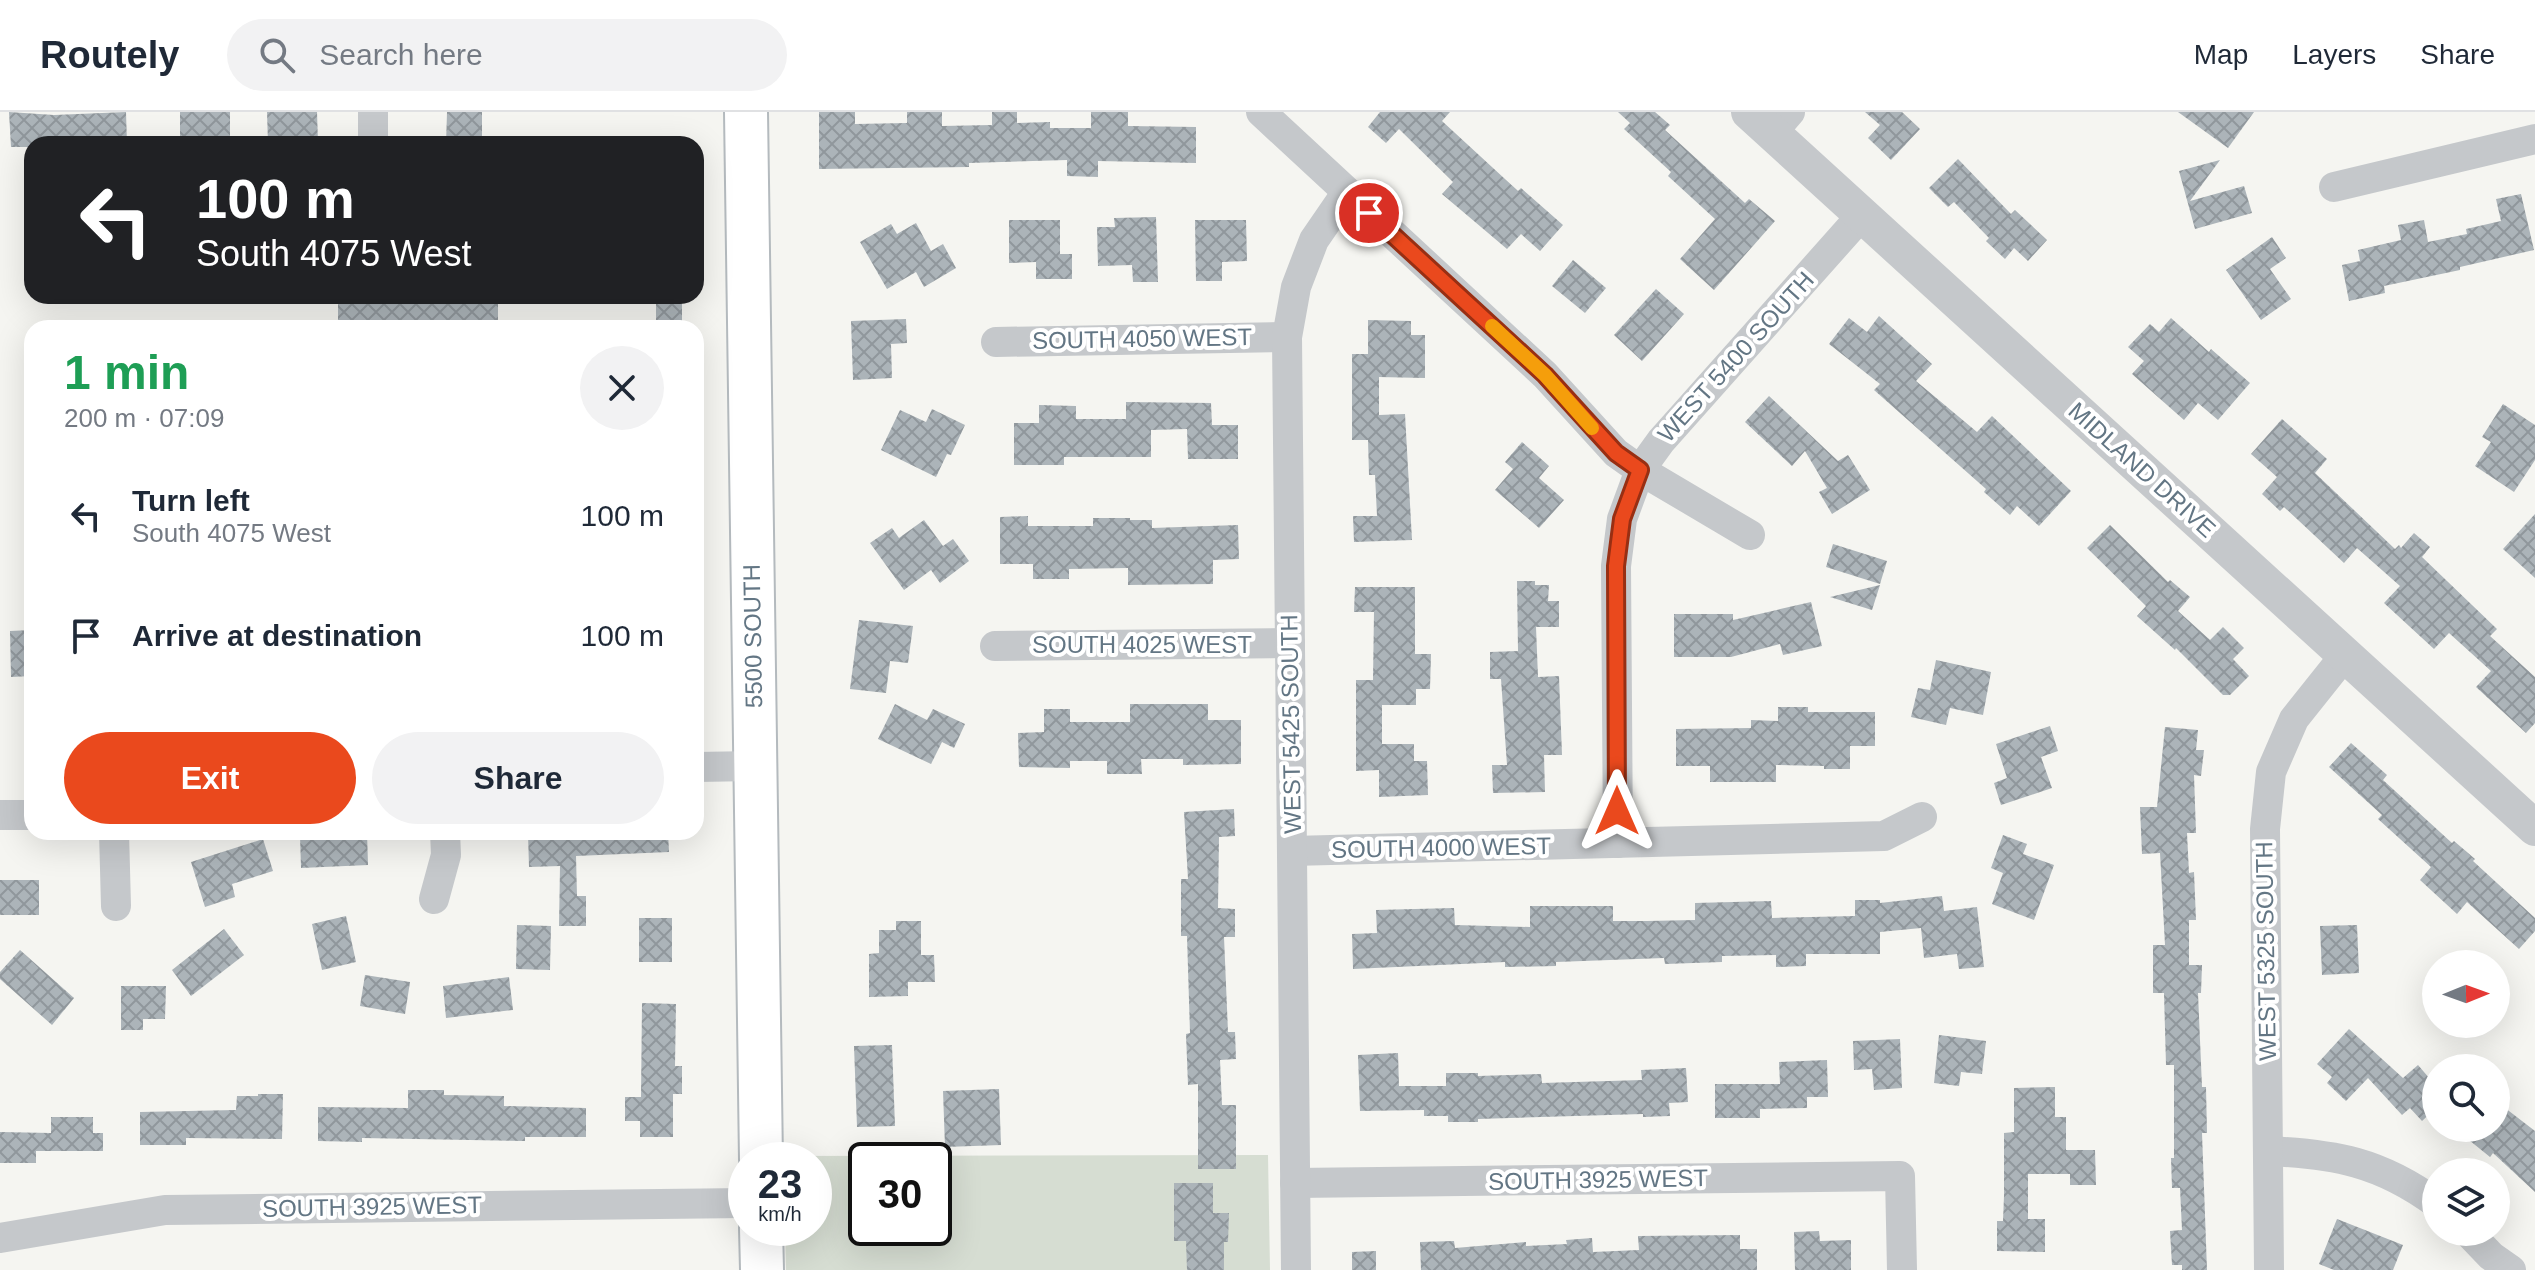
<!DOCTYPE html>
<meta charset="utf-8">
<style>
:root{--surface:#fff;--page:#f2f2f3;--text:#1f2937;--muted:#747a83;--line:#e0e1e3;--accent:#ea491d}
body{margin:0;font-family:Arial,sans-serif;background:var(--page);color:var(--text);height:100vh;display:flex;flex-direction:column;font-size:30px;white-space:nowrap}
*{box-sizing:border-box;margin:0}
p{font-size:26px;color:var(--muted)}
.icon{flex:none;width:44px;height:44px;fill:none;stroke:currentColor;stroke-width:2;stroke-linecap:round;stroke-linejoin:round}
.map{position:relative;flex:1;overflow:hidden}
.details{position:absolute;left:24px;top:208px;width:680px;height:520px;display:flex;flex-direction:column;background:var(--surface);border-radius:24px;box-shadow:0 8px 32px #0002}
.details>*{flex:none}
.hud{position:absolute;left:24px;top:24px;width:680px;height:168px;border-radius:24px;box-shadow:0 8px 32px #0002;background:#202124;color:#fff;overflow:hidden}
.needle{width:52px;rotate:89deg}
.tools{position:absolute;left:2422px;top:838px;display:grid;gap:16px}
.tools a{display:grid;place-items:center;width:88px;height:88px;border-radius:50%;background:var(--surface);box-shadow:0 8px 32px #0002;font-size:40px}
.speed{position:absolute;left:728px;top:1030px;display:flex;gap:16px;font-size:40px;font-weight:700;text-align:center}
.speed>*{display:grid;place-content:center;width:104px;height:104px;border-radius:50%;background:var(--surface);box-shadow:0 8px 32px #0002;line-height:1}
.speed small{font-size:20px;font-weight:400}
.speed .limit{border:4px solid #111;border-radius:12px;background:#fff;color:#111}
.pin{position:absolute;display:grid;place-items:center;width:68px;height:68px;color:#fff;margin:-34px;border:4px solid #fff;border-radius:50%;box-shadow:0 2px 8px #0007}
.me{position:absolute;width:88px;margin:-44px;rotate:0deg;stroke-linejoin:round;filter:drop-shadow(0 0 6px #0008)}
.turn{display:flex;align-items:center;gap:28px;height:168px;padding:0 40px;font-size:36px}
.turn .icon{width:104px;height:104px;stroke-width:2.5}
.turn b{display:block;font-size:56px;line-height:68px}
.round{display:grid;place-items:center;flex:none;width:84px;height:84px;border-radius:42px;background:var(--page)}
.head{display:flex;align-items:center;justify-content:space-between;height:136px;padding:0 40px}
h1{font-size:48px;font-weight:600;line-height:60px;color:#1e9e55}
.button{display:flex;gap:16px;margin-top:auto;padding:16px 40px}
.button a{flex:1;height:92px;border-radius:48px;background:var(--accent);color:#fff;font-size:32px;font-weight:600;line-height:92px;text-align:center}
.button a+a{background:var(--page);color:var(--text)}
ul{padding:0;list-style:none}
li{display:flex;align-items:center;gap:24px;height:120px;padding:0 40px}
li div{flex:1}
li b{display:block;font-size:30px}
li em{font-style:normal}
header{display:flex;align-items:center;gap:48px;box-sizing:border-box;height:112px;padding:0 40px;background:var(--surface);border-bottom:2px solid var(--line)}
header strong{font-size:38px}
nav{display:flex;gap:44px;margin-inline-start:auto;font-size:28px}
.search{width:560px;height:72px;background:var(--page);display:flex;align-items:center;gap:20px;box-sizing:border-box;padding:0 28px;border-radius:44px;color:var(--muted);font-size:30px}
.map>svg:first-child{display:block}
</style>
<header>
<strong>Routely</strong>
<div class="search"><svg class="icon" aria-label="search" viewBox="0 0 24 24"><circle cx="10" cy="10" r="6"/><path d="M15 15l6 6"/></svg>Search here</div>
<nav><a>Map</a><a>Layers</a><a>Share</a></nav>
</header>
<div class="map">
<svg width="2535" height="1158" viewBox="0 0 2535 1158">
<defs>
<pattern id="building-cross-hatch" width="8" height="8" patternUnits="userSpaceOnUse" patternTransform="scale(2)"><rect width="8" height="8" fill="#acb4b9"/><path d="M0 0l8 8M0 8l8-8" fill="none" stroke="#90979c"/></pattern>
</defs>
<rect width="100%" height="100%" fill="#f5f5f1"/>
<!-- grass -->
<path fill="#d6ddd2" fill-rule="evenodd" d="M1268,1043L1270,1158H786L785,1116H814V1048H784V1044ZM866,1048H934V1116H866Z"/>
<!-- building -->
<g fill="url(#building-cross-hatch)">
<path d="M9,0L54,3L126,0L127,32H32V35H11Z"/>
<rect x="180" y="0" width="50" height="32"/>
<path d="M267,0H317L318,32H268Z"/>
<path d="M447,0H482V32H446Z"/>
<path d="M819,0H855V12L907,11V0H942V14L992,13V0H1017V11L1050,10V16H1091V0H1128V14L1196,15V51L1098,49V65L1067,64V48L969,51V55L819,57Z"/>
<path d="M1380,0H1450L1442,9L1518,79L1521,76L1563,113L1540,139L1521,122L1507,137L1442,82L1453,70L1399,17L1386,31L1368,15Z"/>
<path d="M1618,0H1655L1670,13L1665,18L1745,91L1749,87L1775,109L1714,178L1680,147L1715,107L1668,64L1671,60L1624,17L1630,11Z"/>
<path d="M1865,0H1902L1920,17L1891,48L1868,26L1880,13Z"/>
<path d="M2178,0H2254L2228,36Z"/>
<path d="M1958,47L2011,102L2015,98L2047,128L2028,149L2014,136L2005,147L1986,129L1989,126L1954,90L1948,95L1929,76Z"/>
<path d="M2220,48L2190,89L2244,74L2252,101L2195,117L2179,59Z"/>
<path d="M2521,82L2534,138L2460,155V158L2384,174L2385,181L2349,189L2342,153L2360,149L2358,138L2401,128L2398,113L2424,108L2428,130L2467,122L2466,117L2501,109L2496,87Z"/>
<path d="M1156,105L1158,170H1133L1132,153L1098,154L1097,115H1115L1114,106Z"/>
<path d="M1009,108H1060V142H1072V167H1036V150L1009,151Z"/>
<path d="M1195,108H1246L1247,149L1222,150V169H1196Z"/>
<path d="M916,111L931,139L943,132L956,156L924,175L916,160L887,177L860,130L891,112L897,122Z"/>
<path d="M2272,125L2286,146L2270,157L2291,187L2261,208L2226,158Z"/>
<path d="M1573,148L1606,176L1585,201L1552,174Z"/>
<path d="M1656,177L1684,202L1642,249L1614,223Z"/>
<path d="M338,184H498V216H356L357,212H338Z"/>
<rect x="656" y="185" width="26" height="31"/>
<path d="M1879,204L1932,252L1916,269L1977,320L1992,304L2071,379L2039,414L2017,394L2010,403L1984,380L1986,377L1874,278L1880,272L1829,232L1849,206L1867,220Z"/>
<path d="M2171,206L2209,240L2211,237L2250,271L2218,308L2198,291L2184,308L2132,262L2144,249L2128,235L2150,212L2159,220Z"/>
<path d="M906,207L907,231L891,232L892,266L853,268L851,209Z"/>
<path d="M1368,208L1411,209V223H1425V266L1379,265V303L1405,302L1412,428L1354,430L1353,404H1377L1375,363H1369L1368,328H1352V242H1368Z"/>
<path d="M1769,284L1838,349L1848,343L1870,378L1832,402L1819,380L1827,376L1805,339L1792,354L1745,310Z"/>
<path d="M1126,290L1211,291L1212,313H1238V347H1188L1187,317L1151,318V345H1064V353H1014V311H1039V293L1076,294V307H1126Z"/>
<path d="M2503,292L2535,313V348L2514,380L2475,354L2491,330L2482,325Z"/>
<path d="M932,297L965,313L951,343L947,342L936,365L881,338L900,298L926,310Z"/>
<path d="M2282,307L2327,347L2315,361L2395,437L2399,433L2401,436L2414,421L2430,435L2422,445L2497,517L2490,524L2535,565V611L2526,621L2476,575L2491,559L2449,521L2434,537L2384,491L2400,474L2357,436L2344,451L2284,395L2280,399L2262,382L2277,365L2251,342Z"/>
<path d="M1522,330L1549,354L1539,366L1564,388L1539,416L1495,378L1513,357L1505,350Z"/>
<path d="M2535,402V466L2503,437Z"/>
<path d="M1028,404V414H1093V406H1130V408H1152V416L1238,413L1239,447L1213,448V472L1128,473V456L1069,457V467H1033V452H1000V405Z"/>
<path d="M924,408L943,434L953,427L969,449L940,471L931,458L904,478L870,431L892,416L899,426Z"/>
<path d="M2110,413L2168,470L2170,468L2190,485L2178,499L2210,528L2223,515L2244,536L2233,547L2249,564L2230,583H2223L2176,536L2175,538L2137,504L2146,494L2087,436Z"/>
<path d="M1833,432L1887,449L1880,472L1826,455Z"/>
<path d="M1517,469H1535V473H1549L1548,489H1559V515H1536L1538,565L1559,564L1562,643H1544L1545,680L1493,681L1492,653H1507L1501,567H1490V540L1518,539Z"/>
<path d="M1880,473L1872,498L1830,485Z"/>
<path d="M1355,475H1415V542H1431L1430,577H1416V593H1382V632H1414V649H1427L1428,683L1379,685V658L1356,659V568H1373L1374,500H1354Z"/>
<path d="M1811,490L1822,534L1783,543L1780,532L1731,545H1674V502H1733V508Z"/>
<path d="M859,508L913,514L908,551L890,549L886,581L850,577Z"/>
<path d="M32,518V564L11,565L10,519Z"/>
<path d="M1936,548L1991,560L1983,603L1950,596L1946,613L1911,605L1918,576L1930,578Z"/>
<path d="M895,592L927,608L933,597L965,612L954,636L942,630L931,652L878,627Z"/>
<path d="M1130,592H1208V608H1241V652L1183,653V647H1141L1142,662H1107V649H1070V656L1019,655L1018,621L1044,620V597H1070V610H1130Z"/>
<path d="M1778,595H1808V600H1875V634H1850V657H1824V654L1776,653V670H1710V654H1676V617L1751,616V608L1778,609Z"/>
<path d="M2050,614L2058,639L2041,645L2052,676L2001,693L1994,671L2007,666L1996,632Z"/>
<path d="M2165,615L2198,618L2196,638H2204L2201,664L2194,663L2196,721H2187L2189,761L2194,760L2196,808H2189V853H2202L2201,881H2198L2202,975H2206L2207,1021H2202L2207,1158H2182V1153H2172L2170,1119L2182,1118L2180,1076H2172L2171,1046H2174V953H2166L2164,881H2153V833H2165L2160,741L2142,742L2140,695H2157Z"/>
<path d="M2351,631L2387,663L2383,668L2452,731L2454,729L2475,747L2473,749L2535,806V819L2519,837L2467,790L2457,802L2420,768L2431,755L2378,707L2382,703L2329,655Z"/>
<path d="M1234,697L1235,724L1219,725L1218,796L1235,797V825H1224L1228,920H1235L1236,947L1220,948L1222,993H1236V1057H1198V972L1188,973L1186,922L1190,921L1187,824H1181V767H1188L1184,700Z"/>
<path d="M367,720L368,753L301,756L300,723Z"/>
<path d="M579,720H668L669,740L576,744L577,784H586V814H559L560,754L529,755L528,722Z"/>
<path d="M2003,723L2027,732L2023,742L2054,753L2034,808L1992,792L2003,761L1991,756Z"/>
<path d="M263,727L273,759L232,772L235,785L205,795L191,750Z"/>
<rect x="0" y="768" width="39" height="35"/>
<path d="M1942,784L1944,799L1977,795L1984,855L1959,857L1957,842L1924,846L1921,816L1880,820V842H1806V854L1776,855V843L1722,844V850L1665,852L1664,846L1556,850V854L1505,855V850L1353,857L1352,822L1377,821L1376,798L1454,796L1455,813L1530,815V794H1613V809H1647L1695,808V791L1771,789L1772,806L1855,804V788H1880V791Z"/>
<path d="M346,804L356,850L322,858L312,812Z"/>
<rect x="639" y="806" width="33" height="44"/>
<path d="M896,809H921V843H934L935,870H908V884L869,885V842L879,841V818H896Z"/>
<path d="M517,813L551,814L550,858L516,857Z"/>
<path d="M2357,813L2359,861L2322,863L2320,814Z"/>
<path d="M224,817L244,843L191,884L172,858Z"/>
<path d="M20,838L74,886L52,913L0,867V860Z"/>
<path d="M365,863L410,870L405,902L360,894Z"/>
<path d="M509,865L513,898L446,906L443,874Z"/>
<path d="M121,874H166L165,907H143V918H121Z"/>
<path d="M642,891L676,892L675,954H682V982H673V1025H640V1009H625V985H641Z"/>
<path d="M2349,917L2403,966L2418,953L2436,974V996L2422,1009L2410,996L2402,1003L2368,966L2346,989L2327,971L2332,965L2317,952Z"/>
<path d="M1939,923L1986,929L1982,962L1961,960L1959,974L1934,971Z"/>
<path d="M1900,927L1902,976L1874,978L1872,957L1854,958L1853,929Z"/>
<path d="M892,933L895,1014L857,1015L854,934Z"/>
<path d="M1398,941L1399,974H1446V961H1478V964L1541,962L1542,971L1642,968L1641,958L1686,956L1688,990L1669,991L1670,1004L1643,1005V1002L1478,1007V1010H1448V1004H1424V998L1360,999L1358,943Z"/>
<path d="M1827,948L1828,985H1807V996L1760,997V1006H1715V972H1780L1779,950Z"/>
<path d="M2055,975V1005H2066V1038H2095L2096,1073H2070V1062H2028V1107H2045V1140L1997,1139V1109H2003L2004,1084V1021L2014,1020V976Z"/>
<path d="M999,977L1001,1033L945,1035L943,979Z"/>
<path d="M408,978H444V983L504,984V994L586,996V1025H525V1029L362,1026V1030L318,1029V995L408,996Z"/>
<path d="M258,982H283L282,1027L186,1026V1033H140V1000L236,998L237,984H258Z"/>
<path d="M2496,989L2535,1019V1080L2493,1041L2490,1045L2469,1028L2479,1016H2496Z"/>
<path d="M51,1005H93V1021H103V1039H36V1051H0V1020L51,1021Z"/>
<path d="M1174,1071H1213V1101H1229L1228,1130H1224V1158H1187L1186,1129H1174Z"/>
<path d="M2337,1107L2403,1133L2393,1158H2334L2319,1152Z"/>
<path d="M1819,1119L1820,1129L1851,1128V1158H1795L1794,1120Z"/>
<path d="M1740,1123V1137H1757V1158H1421L1420,1130L1454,1129L1455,1136L1526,1130V1134L1567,1132L1566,1128L1592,1126L1593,1140L1639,1138L1638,1124Z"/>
<path d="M1376,1139V1158H1352V1140Z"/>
</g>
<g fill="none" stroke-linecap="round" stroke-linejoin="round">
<defs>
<g id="secondary">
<path d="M746,0L761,1048"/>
<path d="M761,1116L762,1158"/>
</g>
</defs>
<!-- secondary casing -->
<use href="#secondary" stroke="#b4babe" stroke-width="46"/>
<!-- minor -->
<g stroke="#c5c8cb" stroke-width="30">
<path d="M373,0V32"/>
<path d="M1261,0L1545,263L1616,341L1640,358L1750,423"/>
<path d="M1772,21L1790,0"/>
<path d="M2334,75L2535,27"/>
<path d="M996,230L1287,225"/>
<path d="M995,534L1290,531"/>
<path d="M696,655L755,654"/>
<path d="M0,703H32"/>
<path d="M114,720L116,794"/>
<path d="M1618,731L1616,454L1622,407L1640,358L1661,329L1862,103"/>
<path d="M1292,739L1884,724L1922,705"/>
<path d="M434,787L446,743L445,720"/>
<path d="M2268,1039C2335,1042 2380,1050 2436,1091"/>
<path d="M1295,1071L1900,1064L1902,1158"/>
<path d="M2468,1120L2491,1144L2511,1158"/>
<path d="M0,1126L165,1098L746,1091"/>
<path d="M1296,1158L1287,225L1296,175L1314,128L1347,80"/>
<path d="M2269,1158L2265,717L2271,660L2294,607L2345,543"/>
</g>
<!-- tertiary -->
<path stroke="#c5c8cb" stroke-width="36" d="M1749,0L2535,716"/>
<!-- secondary -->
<use href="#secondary" stroke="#fff" stroke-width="42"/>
</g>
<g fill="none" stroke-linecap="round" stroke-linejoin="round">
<defs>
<path id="route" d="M1369,101L1545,263L1616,341L1640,358L1622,407L1616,454L1617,699"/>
</defs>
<!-- route casing -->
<use href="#route" stroke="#982f13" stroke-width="20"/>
<!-- route -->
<use href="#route" stroke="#ea491d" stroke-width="14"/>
<!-- slow -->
<path stroke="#f59e0b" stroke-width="14" d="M1492,214L1545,263L1592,316"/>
</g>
<g text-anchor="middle" stroke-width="8" stroke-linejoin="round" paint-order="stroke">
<!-- street labels -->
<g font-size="24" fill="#637684" stroke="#fff">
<text transform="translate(1142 227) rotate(-1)" y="8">SOUTH 4050 WEST</text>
<text transform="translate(1736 245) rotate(-48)" y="8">WEST 5400 SOUTH</text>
<text transform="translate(2142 358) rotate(42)" y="8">MIDLAND DRIVE</text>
<text transform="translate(753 524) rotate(-91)" y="8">5500 SOUTH</text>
<text x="1142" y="541">SOUTH 4025 WEST</text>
<text transform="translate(1291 612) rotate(-91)" y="8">WEST 5425 SOUTH</text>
<text transform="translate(1441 736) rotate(-1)" y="8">SOUTH 4000 WEST</text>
<text transform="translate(2266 839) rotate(-91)" y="8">WEST 5325 SOUTH</text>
<text transform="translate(1598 1068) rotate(-1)" y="8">SOUTH 3925 WEST</text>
<text transform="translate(372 1095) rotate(-1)" y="8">SOUTH 3925 WEST</text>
</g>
</g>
</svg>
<div class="tools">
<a><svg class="needle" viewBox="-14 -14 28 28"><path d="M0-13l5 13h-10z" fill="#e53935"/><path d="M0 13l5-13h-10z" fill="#747a83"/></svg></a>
<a><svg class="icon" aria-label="search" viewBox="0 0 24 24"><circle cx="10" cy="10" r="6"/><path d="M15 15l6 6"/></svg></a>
<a><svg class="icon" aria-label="layers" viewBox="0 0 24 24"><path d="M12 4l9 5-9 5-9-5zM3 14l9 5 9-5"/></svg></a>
</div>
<div class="speed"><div>23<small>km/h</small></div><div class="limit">30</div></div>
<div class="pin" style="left:1369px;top:101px;background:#d93025"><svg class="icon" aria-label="arrive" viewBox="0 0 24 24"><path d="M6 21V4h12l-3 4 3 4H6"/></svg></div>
<svg class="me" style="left:1617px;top:699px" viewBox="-20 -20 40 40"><path d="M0-17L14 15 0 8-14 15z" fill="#ea491d" stroke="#fff" stroke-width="4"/></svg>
<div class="hud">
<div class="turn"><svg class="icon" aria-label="left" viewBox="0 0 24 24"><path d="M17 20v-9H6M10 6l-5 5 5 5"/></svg><div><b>100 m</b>South 4075 West</div></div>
</div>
<section class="details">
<div class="head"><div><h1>1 min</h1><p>200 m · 07:09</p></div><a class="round"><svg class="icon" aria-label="close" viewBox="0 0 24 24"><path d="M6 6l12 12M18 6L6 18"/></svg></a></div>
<ul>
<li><svg class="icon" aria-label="left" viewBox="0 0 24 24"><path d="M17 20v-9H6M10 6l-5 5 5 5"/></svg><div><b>Turn left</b><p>South 4075 West</p></div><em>100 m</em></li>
<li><svg class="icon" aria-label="arrive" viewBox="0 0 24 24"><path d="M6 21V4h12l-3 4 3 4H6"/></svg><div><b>Arrive at destination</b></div><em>100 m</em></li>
</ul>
<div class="button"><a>Exit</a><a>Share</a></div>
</section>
</div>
